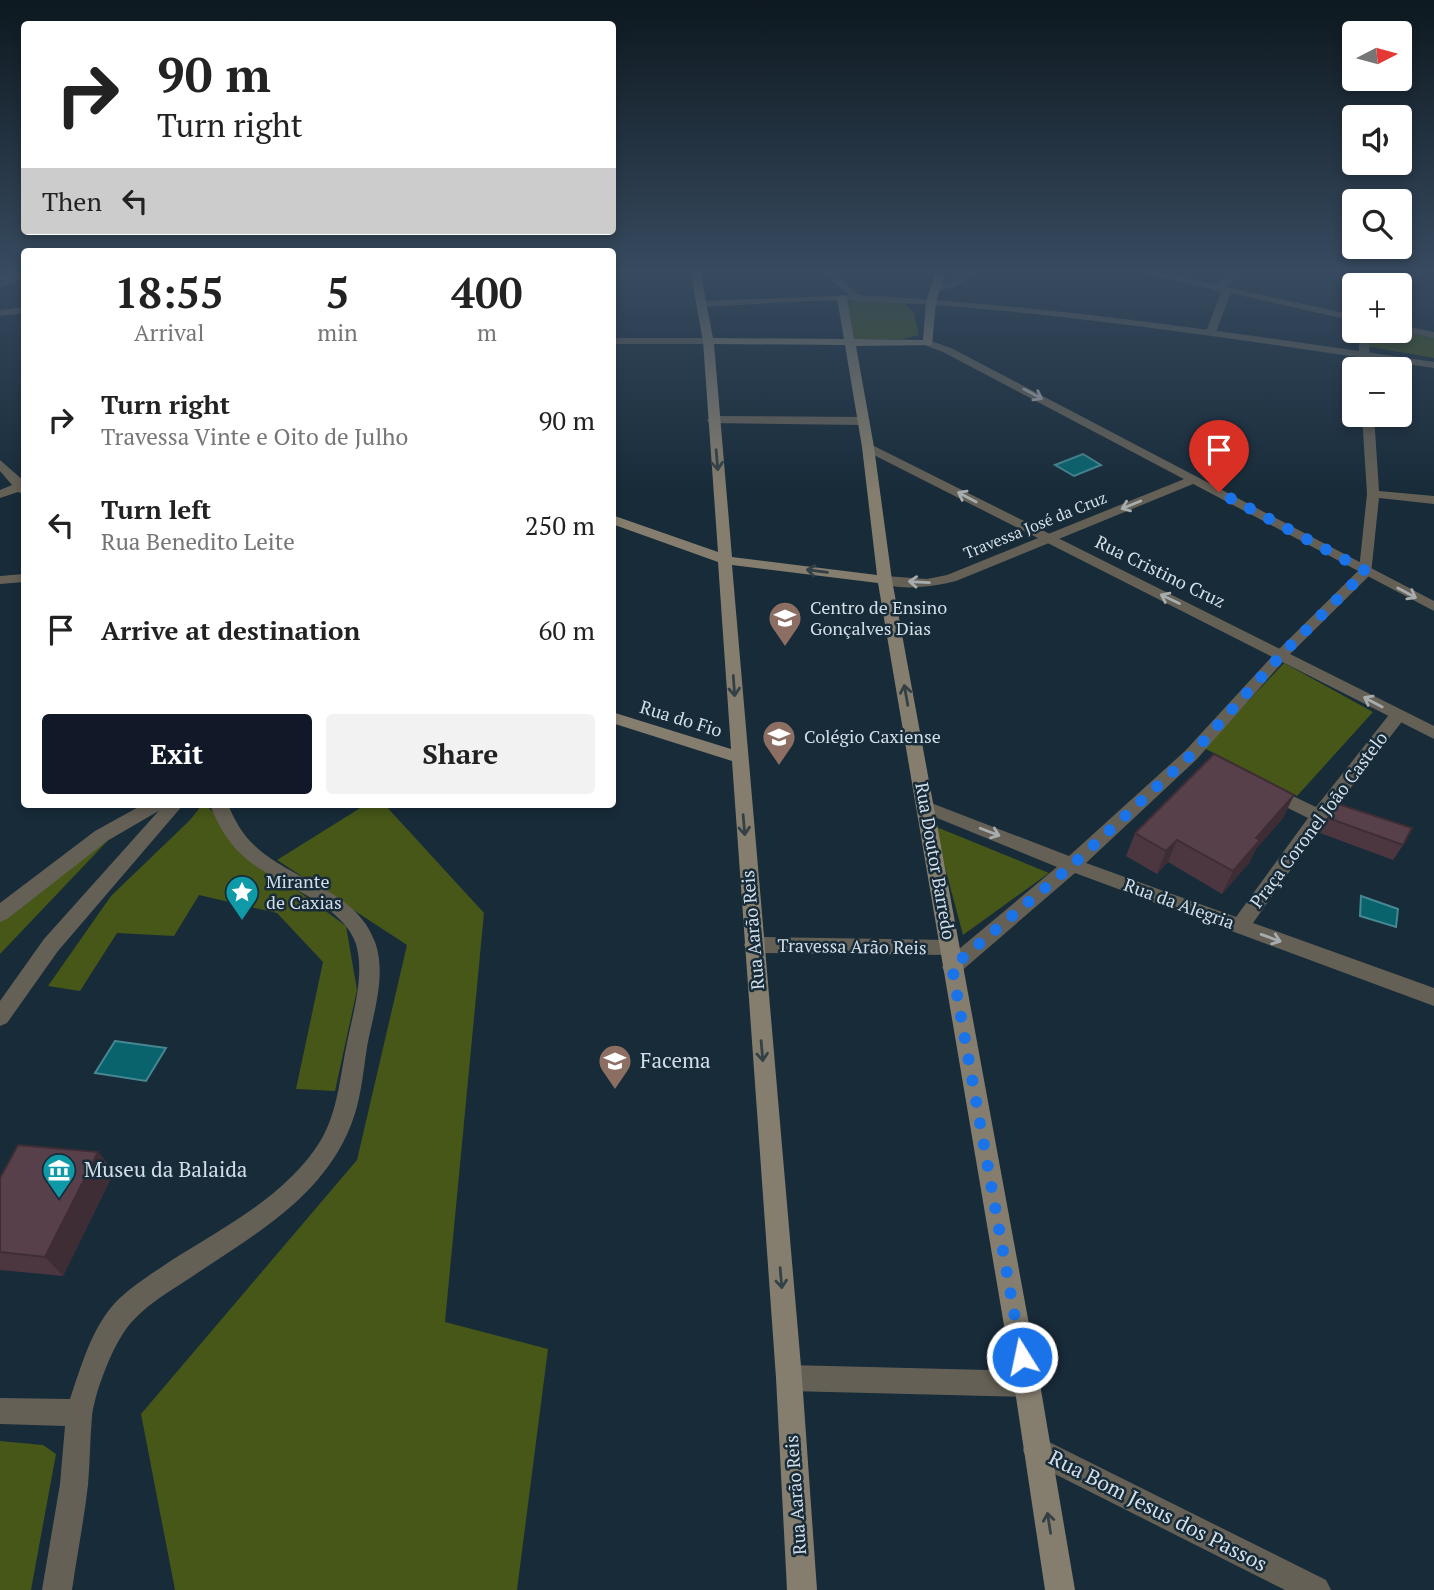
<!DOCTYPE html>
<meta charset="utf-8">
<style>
:root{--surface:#fff;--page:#f2f2f2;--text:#222;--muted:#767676;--accent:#111827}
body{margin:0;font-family:"PT Serif",serif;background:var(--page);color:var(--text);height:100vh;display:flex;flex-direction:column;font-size:26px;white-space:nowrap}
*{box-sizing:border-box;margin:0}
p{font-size:23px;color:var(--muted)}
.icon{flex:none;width:38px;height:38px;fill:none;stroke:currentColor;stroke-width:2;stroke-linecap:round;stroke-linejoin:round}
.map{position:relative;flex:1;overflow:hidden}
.details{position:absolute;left:21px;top:248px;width:595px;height:560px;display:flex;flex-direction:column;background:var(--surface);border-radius:7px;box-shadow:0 4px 10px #0003}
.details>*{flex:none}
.banner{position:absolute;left:21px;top:21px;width:595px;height:214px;border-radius:7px;box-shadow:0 4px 10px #0003;background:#fff;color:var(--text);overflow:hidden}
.needle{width:46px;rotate:84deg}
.buttons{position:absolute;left:1342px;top:21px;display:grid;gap:14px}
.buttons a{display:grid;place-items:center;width:70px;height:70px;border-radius:7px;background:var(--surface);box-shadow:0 4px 10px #0003;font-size:35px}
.pin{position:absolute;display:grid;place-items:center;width:60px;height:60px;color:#fff;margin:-72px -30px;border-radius:50% 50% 50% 0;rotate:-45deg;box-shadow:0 0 7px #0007}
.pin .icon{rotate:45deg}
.me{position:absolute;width:77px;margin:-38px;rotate:350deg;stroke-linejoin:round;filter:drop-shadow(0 0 5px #0008)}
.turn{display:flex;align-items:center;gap:24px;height:147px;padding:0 21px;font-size:32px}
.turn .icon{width:91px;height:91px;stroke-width:2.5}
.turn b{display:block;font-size:49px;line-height:60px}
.then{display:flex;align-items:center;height:66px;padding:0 21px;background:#0003;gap:14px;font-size:26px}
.eta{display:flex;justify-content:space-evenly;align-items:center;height:119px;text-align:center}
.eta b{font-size:42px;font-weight:700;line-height:49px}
.action{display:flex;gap:14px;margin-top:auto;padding:14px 21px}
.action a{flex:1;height:80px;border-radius:7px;background:var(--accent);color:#fff;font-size:28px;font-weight:700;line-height:80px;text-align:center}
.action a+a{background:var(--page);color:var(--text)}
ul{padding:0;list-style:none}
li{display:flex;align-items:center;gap:21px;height:105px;padding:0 21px}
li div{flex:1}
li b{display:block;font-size:26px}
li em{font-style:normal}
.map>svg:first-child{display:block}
</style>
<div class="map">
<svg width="1434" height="1590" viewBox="0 0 1434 1590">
<rect width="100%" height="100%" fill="#182b39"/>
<!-- green -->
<g fill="#465718">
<path d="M856,299L905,303L914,313L919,335L903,339H854L844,305Z"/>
<path d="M1366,331H1396L1434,338V358L1365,346Z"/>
<path d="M1284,663L1373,712L1297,796L1204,748Z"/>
<path d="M202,805H206L271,871L346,926L357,990L335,1091L296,1089L323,962L277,913L199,895L174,936L117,933L80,991L48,986L111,896L190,820Z"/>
<path d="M365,805H385L484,913L445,1322L548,1349L517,1590H175L141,1414L357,1160L407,945L277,860Z"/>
<path d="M934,826L1049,873L963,935Z"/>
<path d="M116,832L0,954V918Z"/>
<path d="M0,1441L43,1445L56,1454L31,1590H0Z"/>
</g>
<!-- water -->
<g fill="#08636d" stroke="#458892" stroke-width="2">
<path d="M1083,454L1101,465L1074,476L1055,465Z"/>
<path d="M1361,896L1398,909L1396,927L1360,916Z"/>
<path d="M115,1041L166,1048L146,1081L95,1073Z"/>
</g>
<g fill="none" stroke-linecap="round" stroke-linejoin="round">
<!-- pedestrian -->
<path fill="#646056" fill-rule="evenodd" d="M820,270H830L860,296V300H854Z"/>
<!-- minor -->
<g fill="#646056" fill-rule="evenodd">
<path d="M0,270H7L0,276Z"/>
<path d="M971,270H984L954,287L935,291L930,288L948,283Z"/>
<path d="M1230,270H1240L1224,290L1231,292L1216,332L1207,334L1206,332L1221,292L1213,290Z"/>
<path d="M24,307V313L0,316V310Z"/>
<path d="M1359,331H1369L1370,369H1359Z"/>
<path d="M1362,415H1374L1379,491L1434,496V504L1379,498L1371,574L1287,657L1197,759L1086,863L1236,917L1308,818L1264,796L1261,792L1264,788H1276L1316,807L1392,711H1404L1406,715L1404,719L1325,821L1253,923L1434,988V1006L1075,873L959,973L952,975L945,973L942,967L952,955L754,953L747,951L744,945L747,939L754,937L950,940L957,942L959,949L1057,867L920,811L917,807L920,803L926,801L1069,856L1185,751L1277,651L1359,570L1367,494Z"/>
<path d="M713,416L864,417L870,421L864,425L709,423L707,420Z"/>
<path d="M0,460L24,481V494L18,492L0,498V490L12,485L0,471Z"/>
<path d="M1194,475L1200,479L1198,482L956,581C938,586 893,593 878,580L885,576L927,579L947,575Z"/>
<path d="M142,805H165L162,809L107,841L7,919L0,922V903L95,831Z"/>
<path d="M210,805H228C235,820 241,833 254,845C291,881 356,889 375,942C387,975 373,1014 367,1047C363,1073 361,1100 351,1125C322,1198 255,1234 193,1276C169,1292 141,1307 124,1332C110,1353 95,1392 92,1416C90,1439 90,1462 88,1485C84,1520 77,1555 72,1590H42L60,1484L65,1426L0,1424V1398L70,1399C81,1367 91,1330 114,1304C130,1287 150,1275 169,1262C222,1228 287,1196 321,1140C338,1111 340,1076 347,1043C353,1012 365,976 356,944C342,901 271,884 241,854C226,840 218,824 210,805Z"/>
<path d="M789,1365L1027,1371L1036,1375L1040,1384L1036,1393L1027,1397L789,1391L780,1387L776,1378L780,1369Z"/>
<path d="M1037,1436L1326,1580L1331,1590H1285L1027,1460L1023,1450L1027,1440Z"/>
</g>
<!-- tertiary -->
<g fill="#646056" fill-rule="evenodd">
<path d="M1128,270H1148L1354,315V321Z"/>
<path d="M18,274L21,275V279L0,288V281Z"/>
<path d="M857,295C1051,305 1242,334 1434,362V368C1244,341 1053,309 861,301C808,299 754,305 702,307L697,304L702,301Z"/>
<path d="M1400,325L1434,332V338L1399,331Z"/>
<path d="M612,338H708L713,341L708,344H612Z"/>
<path d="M928,340L951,348L1434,601V611L943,352L924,345L923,343Z"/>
<path d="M868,443L1434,726V739L864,450L862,447Z"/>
<path d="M24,574V582L0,584V576Z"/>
<path d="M164,805H183L58,951L7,1023L0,1026V1001L44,939Z"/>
</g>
<!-- secondary -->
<g fill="#857e6e" fill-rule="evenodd">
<path d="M690,270H700L713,338L844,339L837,298L842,295L847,298L854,339L923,340L926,302L936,270H946L936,302L932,345L856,346L874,447L892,580L1040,1384L1075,1590H1045L1014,1384L878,583L732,565L802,1378L817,1590H787L776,1378L732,761L612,723V712L731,749L718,562L612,524V515L718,552L703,341ZM714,344L845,345L862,447L877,575L732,557Z"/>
<path d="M24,271V277L0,280V274Z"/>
</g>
</g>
<!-- wall -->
<g fill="#4c3740">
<path d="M1294,795L1283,818L1256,849L1249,863L1222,894L1168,862L1157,874L1126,856L1135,833Z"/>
<path d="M1328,818L1403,845L1393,860L1320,833Z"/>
<path d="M98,1152L114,1172L63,1276L0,1270V1178Z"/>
</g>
<!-- shaded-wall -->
<g fill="#3e2d34">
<path d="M1294,795L1283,818L1256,849L1249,863L1222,894L1233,871L1256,838Z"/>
<path d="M1177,840L1168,862L1157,874L1166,851Z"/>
<path d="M98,1152L114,1172L63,1276L45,1257Z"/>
</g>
<!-- building -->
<g fill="#58404b" stroke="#3e2d34" stroke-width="2">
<path d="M1214,754L1294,795L1256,838L1260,840L1233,871L1177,840L1166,851L1135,833Z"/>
<path d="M1338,804L1412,828L1403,845L1328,818Z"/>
<path d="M18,1145L98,1152L45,1257L0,1252V1178Z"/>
</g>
<!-- one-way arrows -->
<defs><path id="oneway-shaft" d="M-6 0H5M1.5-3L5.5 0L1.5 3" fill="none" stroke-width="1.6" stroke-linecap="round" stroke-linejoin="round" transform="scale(1.75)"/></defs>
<g stroke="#a7acae">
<use href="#oneway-shaft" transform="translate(1033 394) rotate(28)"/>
<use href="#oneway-shaft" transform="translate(967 497) rotate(-152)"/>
<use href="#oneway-shaft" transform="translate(1131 505) rotate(158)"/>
<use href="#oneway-shaft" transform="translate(919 582) rotate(-177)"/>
<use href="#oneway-shaft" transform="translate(1407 593) rotate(28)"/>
<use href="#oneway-shaft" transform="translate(1170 599) rotate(-154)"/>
<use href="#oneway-shaft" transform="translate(1373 702) rotate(-152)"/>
<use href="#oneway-shaft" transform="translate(990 832) rotate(21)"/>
<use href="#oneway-shaft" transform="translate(1271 938) rotate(20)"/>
</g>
<g stroke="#334046">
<use href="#oneway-shaft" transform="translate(717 460) rotate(85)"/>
<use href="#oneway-shaft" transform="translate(817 571) rotate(-173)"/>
<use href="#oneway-shaft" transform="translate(734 686) rotate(86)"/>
<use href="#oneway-shaft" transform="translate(906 695) rotate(-100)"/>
<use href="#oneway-shaft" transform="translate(744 825) rotate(85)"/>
<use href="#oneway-shaft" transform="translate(762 1051) rotate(85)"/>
<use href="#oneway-shaft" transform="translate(781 1278) rotate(85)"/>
<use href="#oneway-shaft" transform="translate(1049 1523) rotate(-99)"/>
</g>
<!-- sky -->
<linearGradient id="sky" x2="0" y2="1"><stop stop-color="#0d181f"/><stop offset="0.55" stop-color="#374a5f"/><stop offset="1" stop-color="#374a5f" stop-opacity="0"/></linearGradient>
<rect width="1434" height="493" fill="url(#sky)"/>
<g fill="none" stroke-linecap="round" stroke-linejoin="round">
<!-- route -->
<path stroke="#1a73e8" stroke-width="12" stroke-dasharray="0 21.6" d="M1022,1357L952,967L1072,865L1191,755L1282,654L1366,571L1219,492"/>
</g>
<!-- icons -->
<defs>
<symbol id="school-pin" viewBox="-11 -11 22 30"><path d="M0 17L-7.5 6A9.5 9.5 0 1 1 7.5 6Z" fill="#8d6e63" stroke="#182b39"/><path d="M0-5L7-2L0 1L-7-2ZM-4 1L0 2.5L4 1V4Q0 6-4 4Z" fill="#fff"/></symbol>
<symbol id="sight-pin" viewBox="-11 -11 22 30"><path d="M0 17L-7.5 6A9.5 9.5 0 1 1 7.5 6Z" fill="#0f9aa8" stroke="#182b39"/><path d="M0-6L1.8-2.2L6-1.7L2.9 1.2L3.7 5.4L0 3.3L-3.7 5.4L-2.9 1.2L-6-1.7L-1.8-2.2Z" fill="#fff"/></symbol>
<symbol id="university-pin" viewBox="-11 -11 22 30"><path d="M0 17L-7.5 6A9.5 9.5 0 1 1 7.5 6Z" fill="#8d6e63" stroke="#182b39"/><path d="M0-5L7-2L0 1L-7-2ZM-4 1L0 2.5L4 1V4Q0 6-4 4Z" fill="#fff"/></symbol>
<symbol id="museum-pin" viewBox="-11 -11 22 30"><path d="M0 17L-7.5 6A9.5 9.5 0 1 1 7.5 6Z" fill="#0f9aa8" stroke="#182b39"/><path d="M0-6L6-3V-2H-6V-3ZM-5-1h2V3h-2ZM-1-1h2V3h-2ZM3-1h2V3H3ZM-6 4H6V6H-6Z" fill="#fff"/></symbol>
</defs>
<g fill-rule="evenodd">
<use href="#school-pin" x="766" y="599" width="38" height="52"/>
<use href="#school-pin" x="760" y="718" width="38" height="52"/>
<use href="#sight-pin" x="223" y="873" width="38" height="52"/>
<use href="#university-pin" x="596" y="1042" width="38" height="52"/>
<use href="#museum-pin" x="40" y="1151" width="38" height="52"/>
</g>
<g text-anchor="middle" stroke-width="5" stroke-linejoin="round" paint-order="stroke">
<!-- far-street labels -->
<g font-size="16" fill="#d3dfe8" stroke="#182b39">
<text transform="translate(1035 525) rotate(-22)" y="6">Travessa José da Cruz</text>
</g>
<!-- street labels -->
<g font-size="18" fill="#d3dfe8" stroke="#182b39">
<text transform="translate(1160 572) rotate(26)" y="6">Rua Cristino Cruz</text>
<text transform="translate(681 719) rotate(17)" y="6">Rua do Fio</text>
<text transform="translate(1319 820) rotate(-53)" y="6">Praça Coronel João Castelo</text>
<text transform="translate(935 861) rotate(80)" y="6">Rua Doutor Barredo</text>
<text transform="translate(1179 904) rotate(20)" y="6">Rua da Alegria</text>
<text transform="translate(753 930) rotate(-95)" y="6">Rua Aarão Reis</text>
<text transform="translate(852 947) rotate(1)" y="6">Travessa Arão Reis</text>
<text transform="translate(796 1495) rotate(-94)" y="6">Rua Aarão Reis</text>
</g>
<!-- poi labels -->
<g font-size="18" fill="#d3dfe8" stroke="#182b39" text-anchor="start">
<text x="810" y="614">Centro de Ensino<tspan x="810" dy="21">Gonçalves Dias</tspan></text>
<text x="804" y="743">Colégio Caxiense</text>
<text x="266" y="888">Mirante<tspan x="266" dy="21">de Caxias</tspan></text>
</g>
<!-- near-poi labels -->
<g font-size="21" fill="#d3dfe8" stroke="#182b39" text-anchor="start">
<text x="640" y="1068">Facema</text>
<text x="84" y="1177">Museu da Balaida</text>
</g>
<!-- near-street labels -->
<g font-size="21" fill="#d3dfe8" stroke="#182b39">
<text transform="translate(1158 1511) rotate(27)" y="7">Rua Bom Jesus dos Passos</text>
</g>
</g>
</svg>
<div class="buttons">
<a><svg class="needle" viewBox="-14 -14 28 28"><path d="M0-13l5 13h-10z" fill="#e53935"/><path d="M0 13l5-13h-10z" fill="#767676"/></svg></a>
<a><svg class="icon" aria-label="sound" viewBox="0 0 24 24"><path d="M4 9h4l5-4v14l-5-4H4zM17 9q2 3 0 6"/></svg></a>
<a><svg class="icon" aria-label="search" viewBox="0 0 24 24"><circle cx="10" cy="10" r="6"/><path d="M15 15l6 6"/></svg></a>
<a>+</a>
<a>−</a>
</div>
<div class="pin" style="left:1219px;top:492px;background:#d93025"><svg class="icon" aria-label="arrive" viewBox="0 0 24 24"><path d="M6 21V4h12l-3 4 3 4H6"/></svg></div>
<svg class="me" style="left:1022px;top:1357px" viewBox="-20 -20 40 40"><circle r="17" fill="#1a73e8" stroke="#fff" stroke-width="3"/><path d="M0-11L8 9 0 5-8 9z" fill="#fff"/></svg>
<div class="banner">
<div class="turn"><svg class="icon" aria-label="right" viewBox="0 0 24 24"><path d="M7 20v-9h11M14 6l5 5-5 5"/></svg><div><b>90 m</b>Turn right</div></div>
<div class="then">Then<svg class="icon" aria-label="left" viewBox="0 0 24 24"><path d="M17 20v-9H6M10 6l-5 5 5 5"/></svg></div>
</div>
<section class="details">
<div class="eta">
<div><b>18:55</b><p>Arrival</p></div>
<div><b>5</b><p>min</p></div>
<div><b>400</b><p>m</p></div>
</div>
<ul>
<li><svg class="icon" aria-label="right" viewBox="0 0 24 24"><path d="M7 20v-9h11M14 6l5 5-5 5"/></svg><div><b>Turn right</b><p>Travessa Vinte e Oito de Julho</p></div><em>90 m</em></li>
<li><svg class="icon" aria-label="left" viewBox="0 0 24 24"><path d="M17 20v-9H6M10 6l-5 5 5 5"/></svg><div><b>Turn left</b><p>Rua Benedito Leite</p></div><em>250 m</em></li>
<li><svg class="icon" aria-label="arrive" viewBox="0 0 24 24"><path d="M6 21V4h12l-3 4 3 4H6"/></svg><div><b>Arrive at destination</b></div><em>60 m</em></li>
</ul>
<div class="action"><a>Exit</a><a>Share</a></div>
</section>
</div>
